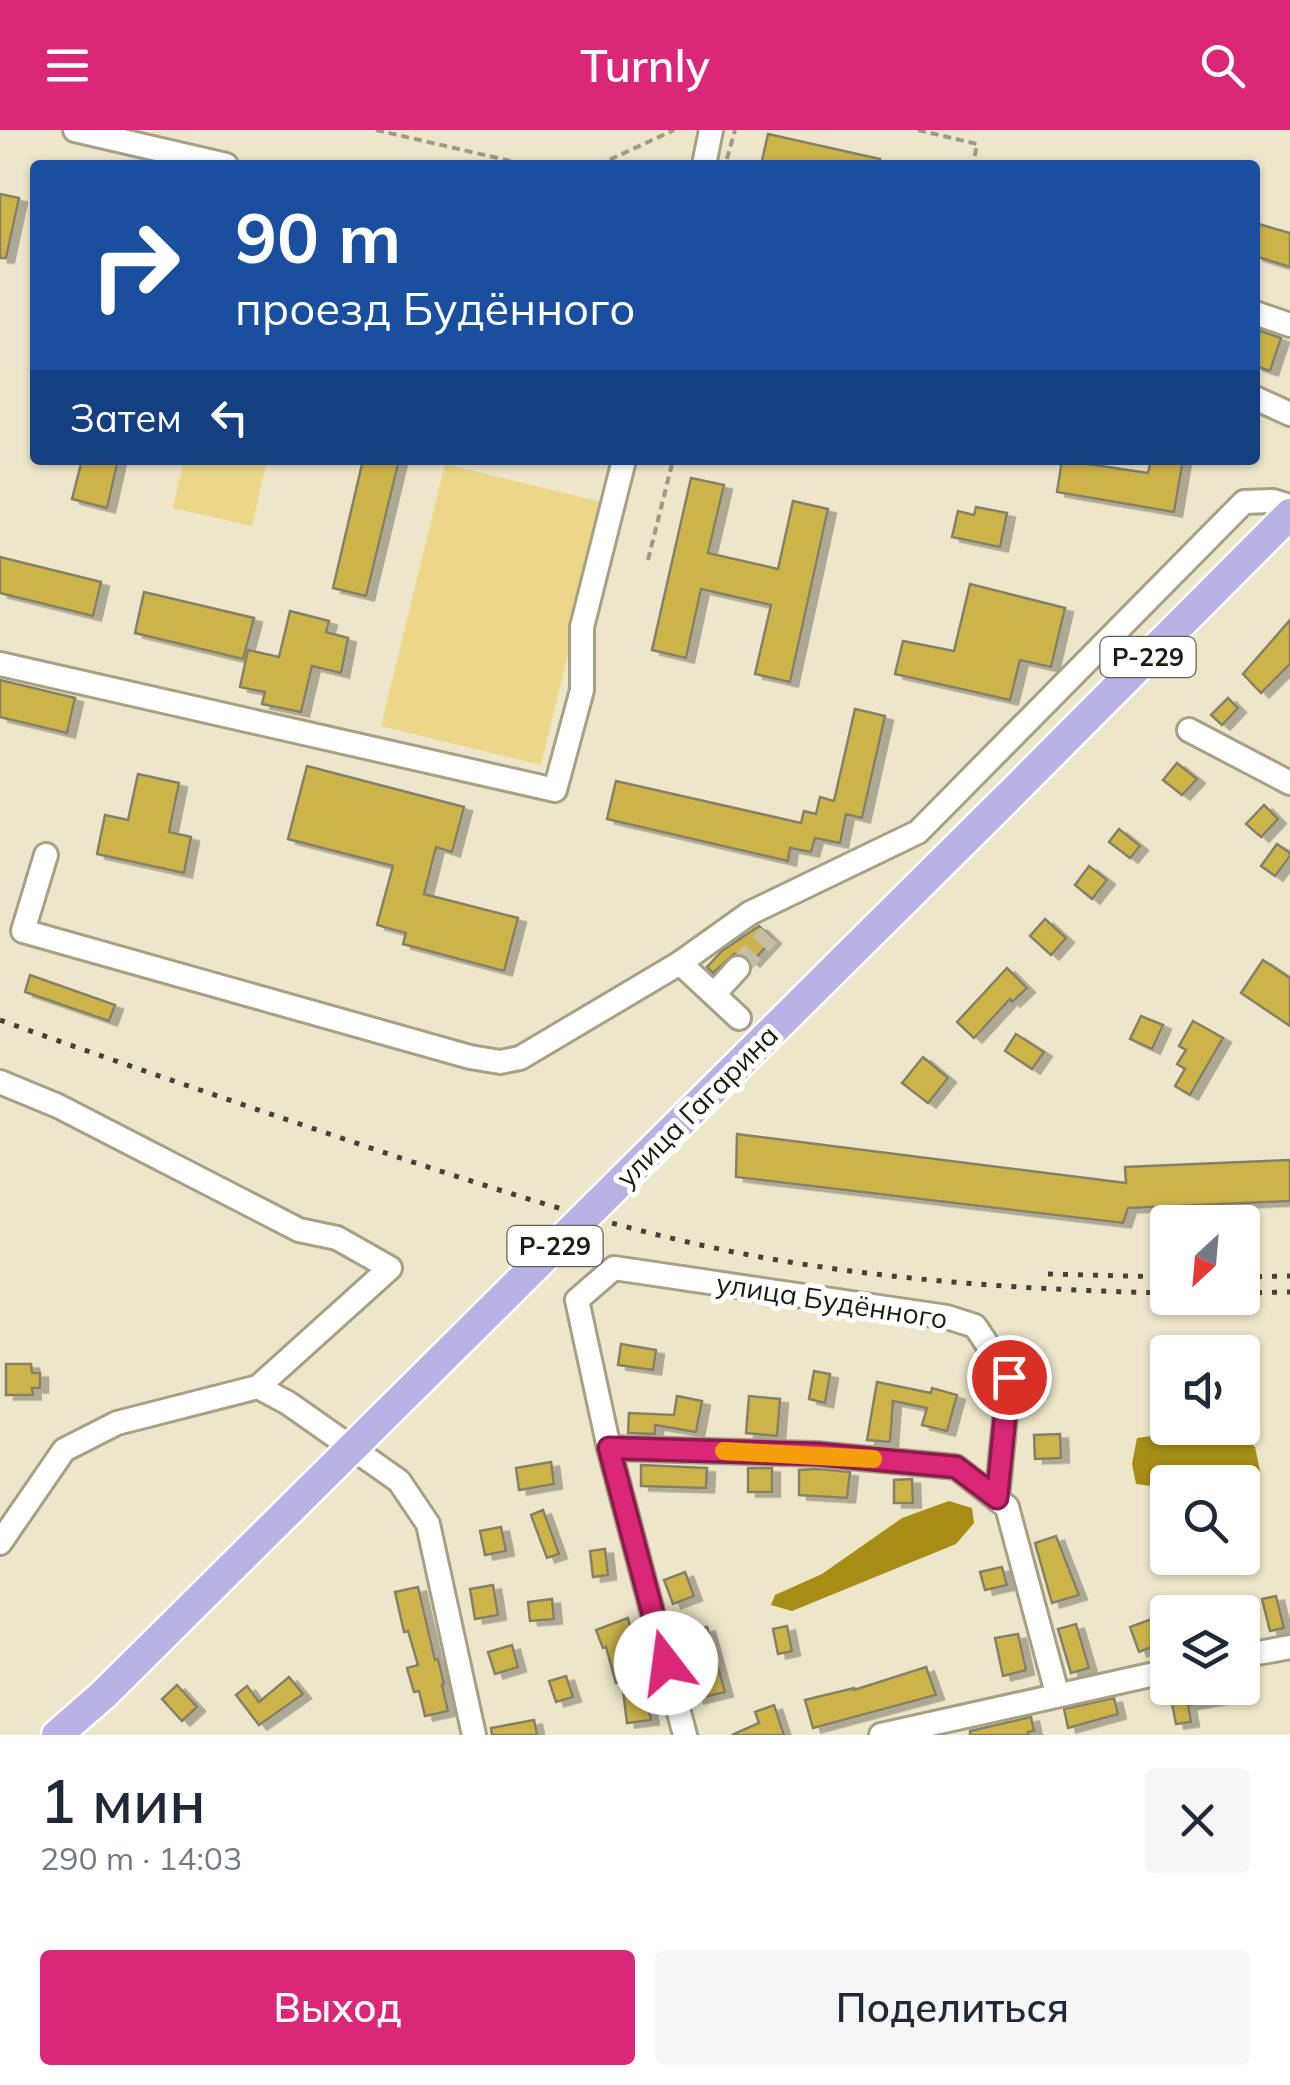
<!DOCTYPE html>
<html lang="ru">
<meta charset="utf-8">
<style>
:root{--surface:#fff;--page:#f6f6f7;--text:#1f2937;--muted:#747a83;--accent:#db2777}
body{margin:0;font-family:Mulish,sans-serif;background:var(--page);color:var(--text);height:100vh;display:flex;flex-direction:column;font-size:38px;white-space:nowrap}
*{box-sizing:border-box;margin:0}
p{font-size:32px;color:var(--muted)}
.icon{flex:none;width:55px;height:55px;fill:none;stroke:currentColor;stroke-width:2;stroke-linecap:round;stroke-linejoin:round}
.map{position:relative;height:1605px;overflow:hidden}
.panel{display:flex;flex-direction:column;background:var(--surface);flex:1}
.panel>*{flex:none}
.guide{position:absolute;left:30px;top:30px;width:1230px;height:305px;border-radius:10px;box-shadow:0 2px 8px #0004;background:#1a4fa0;color:#fff;overflow:hidden}
.needle{width:65px;rotate:206deg}
.tools{position:absolute;left:1150px;top:1075px;display:grid;gap:20px}
.tools a{display:grid;place-items:center;width:110px;height:110px;border-radius:10px;background:var(--surface);box-shadow:0 2px 8px #0004;font-size:50px}
.pin{position:absolute;display:grid;place-items:center;width:85px;height:85px;color:#fff;margin:-42px;border:5px solid #fff;border-radius:50%;box-shadow:0 2px 10px #0007}
.me{position:absolute;width:110px;margin:-55px;rotate:345deg;stroke-linejoin:round;filter:drop-shadow(0 0 8px #0008)}
.turn{display:flex;align-items:center;gap:35px;height:210px;padding:0 40px;font-size:45px}
.turn .icon{width:130px;height:130px;stroke-width:2.5}
.turn b{display:block;font-size:70px;line-height:85px}
.then{display:flex;align-items:center;height:95px;padding:0 40px;background:#0003;gap:20px;font-size:38px}
.round{display:grid;place-items:center;flex:none;width:105px;height:105px;border-radius:10px;background:var(--page)}
.overview{display:flex;align-items:center;justify-content:space-between;height:170px;padding:0 40px}
h1{font-size:60px;font-weight:600;line-height:75px}
.primary-button{display:flex;gap:20px;margin-top:auto;padding:20px 40px}
.primary-button a{flex:1;height:115px;border-radius:10px;background:var(--accent);color:#fff;font-size:40px;font-weight:600;line-height:115px;text-align:center}
.primary-button a+a{background:var(--page);color:var(--text)}
header{display:flex;justify-content:space-between;align-items:center;height:130px;padding:0 40px;background:var(--accent);color:#fff;font-size:45px;font-weight:600}
.map>svg:first-child{display:block}
</style>
<header><svg class="icon" aria-label="menu" viewBox="0 0 24 24"><path d="M4 6h16M4 12h16M4 18h16"/></svg>Turnly<svg class="icon" aria-label="search" viewBox="0 0 24 24"><circle cx="10" cy="10" r="6"/><path d="M15 15l6 6"/></svg></header>
<div class="map">
<svg width="1290" height="1605" viewBox="0 0 1290 1605">
<defs>
<filter id="shadow"><feDropShadow dx="8" dy="4.5" stdDeviation="0" flood-color="#0004"/></filter>
</defs>
<rect width="100%" height="100%" fill="#ede6ca"/>
<!-- green -->
<g fill="#ebd787">
<path d="M184,330H267L252,396L173,378Z"/>
<path d="M445,334L605,373L541,635L381,596Z"/>
</g>
<!-- water -->
<g fill="#a68d15">
<path d="M1236,1301L1255,1317L1260,1341L1247,1354L1168,1352L1167,1358L1136,1354L1132,1334L1137,1308L1172,1303Z"/>
<path d="M949,1371L972,1378L974,1393L956,1414L792,1481L771,1475L775,1465L822,1444L902,1388Z"/>
</g>
<!-- building -->
<g fill="#cdb449" stroke="#868066" stroke-width="2.5" filter="url(#shadow)">
<path d="M768,4L880,29V35H761Z"/>
<path d="M0,64L19,68L6,128H0Z"/>
<path d="M1255,93L1290,103V137L1255,126Z"/>
<path d="M1255,199L1281,208L1270,241L1255,236Z"/>
<path d="M82,330H118L107,378L72,369Z"/>
<path d="M363,330H399L366,466L333,458Z"/>
<path d="M1062,330L1148,343L1151,330H1183L1174,382L1057,362Z"/>
<path d="M691,348L724,355L708,423L778,439L793,371L828,379L790,552L755,544L771,475L701,459L686,528L652,520Z"/>
<path d="M976,377L1007,383L1000,417L952,407L958,381L974,385Z"/>
<path d="M0,427L101,452L93,486L0,463Z"/>
<path d="M970,454L1065,478L1051,537L1020,530L1010,570L895,544L903,511L954,521Z"/>
<path d="M144,462L254,488L243,529L135,503Z"/>
<path d="M290,481L329,491L326,502L348,508L341,543L312,536L301,582L262,574L265,562L240,557L248,520L279,527Z"/>
<path d="M1290,490V534L1261,563L1243,544Z"/>
<path d="M0,550L75,568L67,603L0,587Z"/>
<path d="M1228,568L1238,578L1222,595L1211,585Z"/>
<path d="M855,579L885,586L862,688L846,684L840,713L815,708L811,722L790,718L788,731L607,689L616,651L801,693L804,681L816,684L820,667L834,671Z"/>
<path d="M1177,633L1197,649L1182,665L1163,650Z"/>
<path d="M307,636L464,677L452,722L436,717L424,764L518,788L504,841L403,814L406,803L377,795L393,736L288,709Z"/>
<path d="M138,644L179,653L169,702L191,707L184,743L97,724L105,685L128,690Z"/>
<path d="M1264,675L1278,689L1261,707L1246,694Z"/>
<path d="M1119,699L1140,716L1130,728L1109,712Z"/>
<path d="M1277,714L1290,723V726L1275,746L1261,736Z"/>
<path d="M1089,736L1107,750L1092,769L1075,755Z"/>
<path d="M1045,789L1066,808L1051,825L1030,806Z"/>
<path d="M759,796L773,809L752,832L742,824H734L713,843L707,837L722,821Z"/>
<path d="M1263,830L1290,848V896L1241,863Z"/>
<path d="M1007,838L1027,858L1012,872L1010,869L974,908L957,892Z"/>
<path d="M30,845L115,875L109,891L25,862Z"/>
<path d="M1141,886L1163,895L1152,919L1130,909Z"/>
<path d="M1193,891L1223,908L1190,965L1175,956L1185,939L1177,934L1186,920L1179,916Z"/>
<path d="M1016,904L1044,922L1032,939L1005,921Z"/>
<path d="M923,927L948,948L928,973L902,953Z"/>
<path d="M737,1004L1126,1053L1125,1037L1290,1030V1071L1128,1078L1123,1093L736,1047Z"/>
<path d="M621,1214L656,1220L653,1240L618,1235Z"/>
<path d="M6,1234H31L32,1243H40V1258H32L33,1265H6Z"/>
<path d="M814,1241L830,1244L825,1273L809,1269Z"/>
<path d="M877,1252L931,1263L932,1258L957,1265L947,1301L922,1295L927,1278L893,1271L890,1312L867,1310Z"/>
<path d="M677,1266L702,1271L696,1302L655,1295V1304L628,1303L629,1283L674,1285Z"/>
<path d="M749,1266L780,1269L777,1306L746,1303Z"/>
<path d="M1060,1304L1061,1328L1035,1329L1034,1305Z"/>
<path d="M551,1332L554,1354L519,1360L516,1338Z"/>
<path d="M641,1335L707,1338L706,1358L641,1356Z"/>
<rect x="748" y="1338" width="24" height="24"/>
<path d="M819,1339L850,1342L847,1368L799,1365V1340Z"/>
<path d="M912,1349L913,1373H894V1350Z"/>
<path d="M543,1380L559,1424L547,1428L531,1385Z"/>
<path d="M501,1397L506,1421L485,1425L480,1401Z"/>
<path d="M1056,1406L1079,1465L1052,1473L1035,1413Z"/>
<path d="M605,1419L608,1445L593,1447L590,1421Z"/>
<path d="M1002,1437L1007,1455L985,1460L980,1442Z"/>
<path d="M685,1442L694,1466L673,1474L664,1450Z"/>
<path d="M493,1455L498,1485L475,1489L470,1459Z"/>
<path d="M418,1457L435,1530L438,1529L444,1554L442,1555L448,1581L425,1586L419,1561L414,1562L407,1538L418,1535L408,1501L404,1502L395,1462Z"/>
<path d="M1276,1466L1284,1498L1270,1501L1262,1469Z"/>
<path d="M552,1469L554,1489L530,1491L528,1472Z"/>
<path d="M1168,1483V1511L1139,1522L1130,1497Z"/>
<path d="M628,1488L651,1590L627,1593L622,1552L616,1553L606,1517L603,1518L596,1500Z"/>
<path d="M1076,1494L1089,1538L1071,1543L1058,1499Z"/>
<path d="M787,1496L792,1521L778,1524L773,1499Z"/>
<path d="M707,1497L725,1562L696,1569L680,1504Z"/>
<path d="M1018,1504L1026,1540L1003,1546L995,1508Z"/>
<path d="M512,1515L518,1537L495,1544L488,1522Z"/>
<path d="M926,1537L936,1565L813,1598L805,1570L854,1558V1560Z"/>
<path d="M566,1546L573,1567L556,1572L549,1551Z"/>
<path d="M289,1547L303,1564L259,1595L236,1565L247,1556L259,1572Z"/>
<path d="M177,1555L197,1577L182,1591L162,1569Z"/>
<path d="M1169,1558H1243L1244,1565L1188,1575L1191,1592L1176,1594Z"/>
<path d="M1114,1568L1118,1584L1068,1598L1064,1579Z"/>
<path d="M774,1575L784,1605H732L759,1593L755,1582Z"/>
<path d="M1031,1587L1034,1601L1028,1602L1029,1605H970V1601Z"/>
<path d="M534,1590L537,1605H492L491,1598Z"/>
</g>
<g fill="none" stroke-linecap="round" stroke-linejoin="round">
<!-- minor-tunnel -->
<path stroke="#c4bea5" stroke-width="22" stroke-dasharray="22 11" stroke-linecap="butt" d="M738,838L769,805"/>
<defs>
<g id="minor">
<path d="M75,0L226,35"/>
<path d="M704,35L711,0"/>
<path d="M1255,183L1290,195"/>
<path d="M1255,268L1290,284"/>
<path d="M0,534L555,660L582,560V497L624,330"/>
<path d="M1189,600L1290,653"/>
<path d="M46,725L23,801L470,927L500,932L520,928L680,833L750,783L918,702L1244,372L1273,371L1290,376"/>
<path d="M680,833L739,888"/>
<path d="M714,864L738,838"/>
<path d="M0,952L58,976L299,1100L337,1108L390,1138L258,1257L117,1293L64,1320L0,1413"/>
<path d="M258,1257L288,1273L399,1351L428,1394L474,1605"/>
<path d="M609,1318L577,1170L614,1138L947,1187L975,1196L1009,1247L997,1369"/>
<path d="M1242,1526L1290,1517"/>
<path d="M685,1605L609,1318L817,1324L956,1337L1007,1377L1057,1563"/>
<path d="M881,1605L1168,1541"/>
</g>
<g id="major">
<path d="M1006,669L1290,384"/>
<path d="M57,1605L104,1564"/>
</g>
</defs>
<!-- minor casing -->
<use href="#minor" stroke="#a6a085" stroke-width="28"/>
<!-- major casing -->
<use href="#major" stroke="#fff" stroke-width="35"/>
<!-- path -->
<g stroke="#9f9a85" stroke-width="4" stroke-dasharray="8 5" stroke-linecap="butt">
<path d="M376,0L528,35"/>
<path d="M918,0L977,14L973,35"/>
<path d="M727,29L735,0"/>
<path d="M598,35L674,0"/>
<path d="M648,430L673,330"/>
</g>
<!-- minor -->
<use href="#minor" stroke="#fff" stroke-width="22"/>
<!-- major -->
<use href="#major" stroke="#b8b3e4" stroke-width="30"/>
<!-- rail -->
<g stroke="#454134" stroke-width="5" stroke-dasharray="5 10" stroke-linecap="butt">
<path d="M0,890C114,931 229,970 344,1009C481,1055 618,1101 760,1127C894,1151 1031,1160 1168,1163"/>
<path d="M1048,1144L1168,1147"/>
<path d="M1242,1147L1290,1146"/>
<path d="M1242,1163L1290,1162"/>
</g>
<defs>
<path id="major-bridge" d="M104,1564L1006,669"/>
</defs>
<!-- major-bridge casing -->
<use href="#major-bridge" stroke="#fff" stroke-width="35" stroke-linecap="butt"/>
<!-- major-bridge -->
<use href="#major-bridge" stroke="#b8b3e4" stroke-width="30"/>
</g>
<g fill="none" stroke-linecap="round" stroke-linejoin="round">
<defs>
<path id="route" d="M666,1533L609,1318L818,1324L956,1337L997,1368L1009,1247"/>
</defs>
<!-- route casing -->
<use href="#route" stroke="#8e194d" stroke-width="25"/>
<!-- route -->
<use href="#route" stroke="#db2777" stroke-width="18"/>
<!-- slow -->
<path stroke="#f59e0b" stroke-width="18" d="M724,1321L873,1329"/>
</g>
<g text-anchor="middle" stroke-width="10" stroke-linejoin="round" paint-order="stroke">
<!-- shield labels -->
<g fill="#fff" stroke="#626059" stroke-width="2.5">
<rect x="1100.5" y="507" width="95" height="40" rx="8"/>
<rect x="507.5" y="1096" width="95" height="40" rx="8"/>
</g>
<g font-size="25" font-weight="bold" fill="#1f1c12">
<text x="1148" y="536">Р-229</text>
<text x="555" y="1125">Р-229</text>
</g>
<!-- street labels -->
<g font-size="28" fill="#1f1c12" stroke="#fff">
<text transform="translate(697 976) rotate(-45)" y="10">улица Гагарина</text>
<text transform="translate(832 1171) rotate(9)" y="10">улица Будённого</text>
</g>
</g>
</svg>
<div class="tools">
<a><svg class="needle" viewBox="-14 -14 28 28"><path d="M0-13l5 13h-10z" fill="#e53935"/><path d="M0 13l5-13h-10z" fill="#747a83"/></svg></a>
<a><svg class="icon" aria-label="sound" viewBox="0 0 24 24"><path d="M4 9h4l5-4v14l-5-4H4zM17 9q2 3 0 6"/></svg></a>
<a><svg class="icon" aria-label="search" viewBox="0 0 24 24"><circle cx="10" cy="10" r="6"/><path d="M15 15l6 6"/></svg></a>
<a><svg class="icon" aria-label="layers" viewBox="0 0 24 24"><path d="M12 4l9 5-9 5-9-5zM3 14l9 5 9-5"/></svg></a>
</div>
<div class="pin" style="left:1009px;top:1247px;background:#d93025"><svg class="icon" aria-label="arrive" viewBox="0 0 24 24"><path d="M6 21V4h12l-3 4 3 4H6"/></svg></div>
<svg class="me" style="left:666px;top:1533px" viewBox="-20 -20 40 40"><circle r="19" fill="#fff"/><path d="M0-13L10 11 0 6-10 11z" fill="#db2777"/></svg>
<div class="guide">
<div class="turn"><svg class="icon" aria-label="right" viewBox="0 0 24 24"><path d="M7 20v-9h11M14 6l5 5-5 5"/></svg><div><b>90 m</b>проезд Будённого</div></div>
<div class="then">Затем<svg class="icon" aria-label="left" viewBox="0 0 24 24"><path d="M17 20v-9H6M10 6l-5 5 5 5"/></svg></div>
</div>
</div>
<section class="panel">
<div class="overview"><div><h1>1 мин</h1><p>290 m · 14:03</p></div><a class="round"><svg class="icon" aria-label="close" viewBox="0 0 24 24"><path d="M6 6l12 12M18 6L6 18"/></svg></a></div>
<div class="primary-button"><a>Выход</a><a>Поделиться</a></div>
</section>
